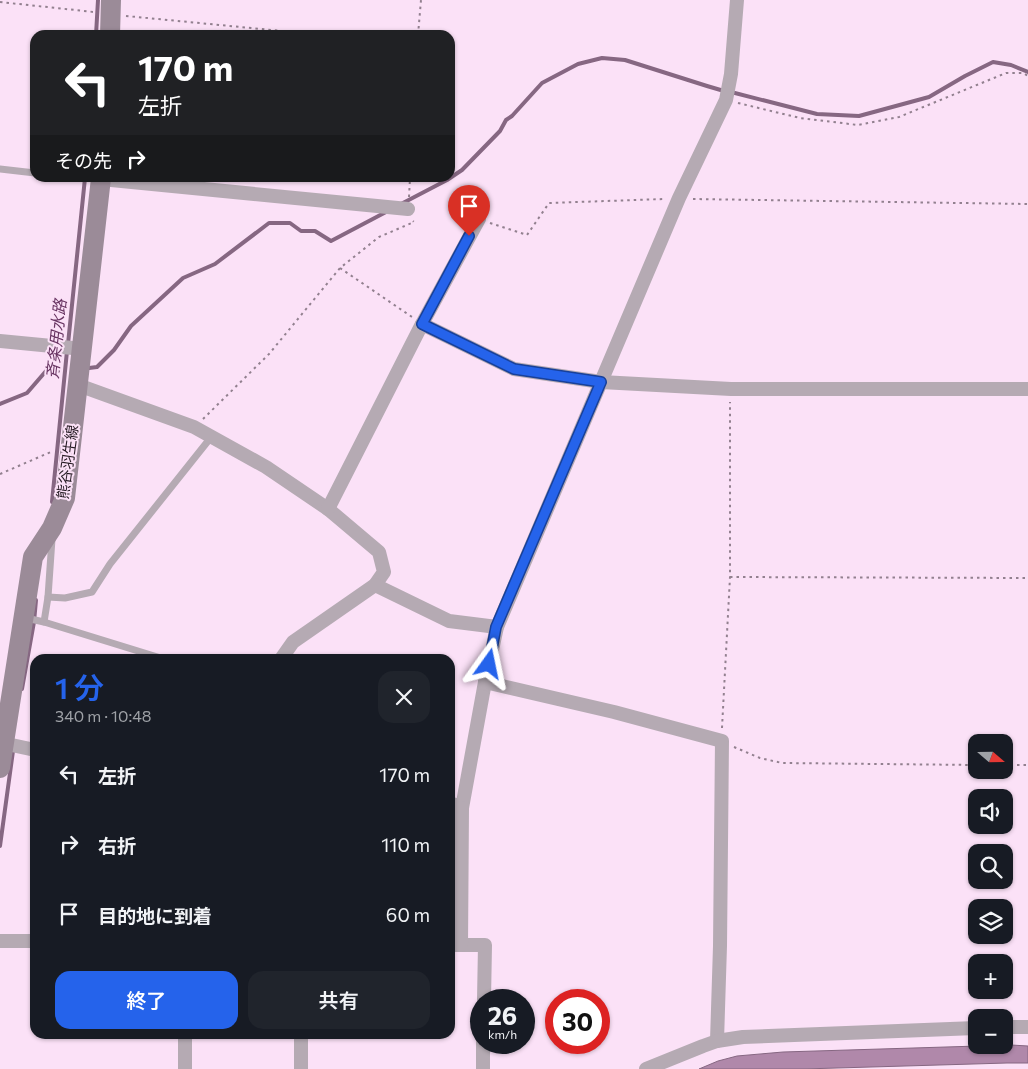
<!DOCTYPE html>
<html lang="ja">
<meta charset="utf-8">
<style>
:root{--surface:#171b24;--page:#20242c;--text:#f1f3f6;--muted:#9ea1a6;--accent:#2563eb}
body{margin:0;font-family:Commissioner,"Noto Sans JP",sans-serif;background:var(--page);color:var(--text);height:100vh;display:flex;flex-direction:column;font-size:19px;white-space:nowrap}
*{box-sizing:border-box;margin:0}
p{font-size:16px;color:var(--muted)}
.icon{flex:none;width:28px;height:28px;fill:none;stroke:currentColor;stroke-width:2;stroke-linecap:round;stroke-linejoin:round}
.map{position:relative;flex:1;overflow:hidden}
.details{position:absolute;left:30px;top:654px;width:425px;height:385px;display:flex;flex-direction:column;background:var(--surface);border-radius:15px;box-shadow:0 1px 4px #0004}
.details>*{flex:none}
.top-card{position:absolute;left:30px;top:30px;width:425px;height:152px;border-radius:15px;box-shadow:0 1px 4px #0004;background:#202124;color:#fff;overflow:hidden}
.needle{width:32px;rotate:110deg}
.controls{position:absolute;left:968px;top:734px;display:grid;gap:10px}
.controls a{display:grid;place-items:center;width:45px;height:45px;border-radius:10px;background:var(--surface);box-shadow:0 1px 4px #0004;font-size:25px}
.speed{position:absolute;left:470px;top:989px;display:flex;gap:10px;font-size:25px;font-weight:700;text-align:center}
.speed>*{display:grid;place-content:center;width:65px;height:65px;border-radius:50%;background:var(--surface);box-shadow:0 1px 4px #0004;line-height:1}
.speed small{font-size:12px;font-weight:400}
.speed .limit{border:8px solid #d22;background:#fff;color:#111}
.pin{position:absolute;display:grid;place-items:center;width:42px;height:42px;color:#fff;margin:-51px -21px;border-radius:50% 50% 50% 0;rotate:-45deg;box-shadow:0 0 5px #0007}
.pin .icon{rotate:45deg}
.me{position:absolute;width:55px;margin:-28px;rotate:12deg;stroke-linejoin:round;filter:drop-shadow(0 0 4px #0008)}
.turn{display:flex;align-items:center;gap:18px;height:105px;padding:0 25px;font-size:22px}
.turn .icon{width:65px;height:65px;stroke-width:2.5}
.turn b{display:block;font-size:35px;line-height:42px}
.then{display:flex;align-items:center;height:48px;padding:0 25px;background:#0003;gap:10px;font-size:19px}
.round{display:grid;place-items:center;flex:none;width:52px;height:52px;border-radius:15px;background:var(--page)}
.head{display:flex;align-items:center;justify-content:space-between;height:85px;padding:0 25px}
h1{font-size:30px;font-weight:600;line-height:38px;color:var(--accent)}
.cta{display:flex;gap:10px;margin-top:auto;padding:10px 25px}
.cta a{flex:1;height:58px;border-radius:15px;background:var(--accent);color:#fff;font-size:20px;font-weight:600;line-height:58px;text-align:center}
.cta a+a{background:var(--page);color:var(--text)}
ul{padding:0;list-style:none}
li{display:flex;align-items:center;gap:15px;height:70px;padding:0 25px}
li div{flex:1}
li b{display:block;font-size:19px}
li em{font-style:normal}
.map>svg:first-child{display:block}
</style>
<div class="map">
<svg width="1028" height="1069" viewBox="0 0 1028 1069">
<rect width="100%" height="100%" fill="#fbe1f7"/>
<!-- water -->
<path fill="#b088aa" stroke="#866782" d="M1011,1045L1028,1046V1063H1007L803,1069H699L718,1061L737,1056L783,1052Z"/>
<g fill="none" stroke-linecap="round" stroke-linejoin="round">
<!-- stream -->
<g stroke="#866782" stroke-width="4">
<path d="M96,35L98,0"/>
<path d="M731,92L817,114L859,116L929,97L965,76L993,62L1011,65L1028,72"/>
<path d="M401,204L447,180L462,170L500,131L506,120L512,116L542,83L578,64L602,58L625,60L707,86L724,91"/>
<path d="M68,344L85,178"/>
<path d="M89,368L97,367L114,350L131,326L183,278L215,264L269,223H290L301,231H315L331,241L386,212"/>
<path d="M0,404L27,393L46,371H58"/>
<path d="M52,502L67,351"/>
<path d="M22,689L34,622L36,600"/>
<path d="M0,846L13,751"/>
</g>
<!-- path -->
<g stroke="#92808f" stroke-width="2" stroke-dasharray="2.5 4" stroke-linecap="butt">
<path d="M0,2L94,12"/>
<path d="M126,16L323,35"/>
<path d="M418,35L421,0"/>
<path d="M738,103L800,118L858,125L899,117L1006,73H1023L1028,76"/>
<path d="M409,197L410,178"/>
<path d="M693,199L1028,204"/>
<path d="M490,223L527,235L549,203L664,199"/>
<path d="M340,268L412,317"/>
<path d="M203,419L269,354L340,268L379,237L414,222L413,221"/>
<path d="M0,474L53,451"/>
<path d="M730,577L1028,578"/>
<path d="M722,728L730,577V402"/>
<path d="M734,747L760,758L782,763L976,765"/>
<path d="M1004,765H1028"/>
</g>
<!-- lane -->
<g stroke="#b5aab3" stroke-width="7">
<path d="M0,169L35,173"/>
<path d="M84,178L99,179"/>
<path d="M48,597L65,598L92,592L110,564L212,436"/>
<path d="M26,618L44,622L48,597L52,539"/>
<path d="M44,622L164,659"/>
</g>
<!-- street -->
<g stroke="#b5aab3" stroke-width="14">
<path d="M101,179L408,209"/>
<path d="M422,324L514,369L601,382L731,389H1028"/>
<path d="M0,341L83,349"/>
<path d="M78,385L194,427L266,467L328,509L379,552L384,572L375,585L293,642L281,659"/>
<path d="M328,509L422,324L479,219"/>
<path d="M375,585L449,621L497,627"/>
<path d="M485,682L497,627L679,198L726,100L731,74L737,0"/>
<path d="M3,745L7,744L35,750"/>
<path d="M450,803L462,808L485,682L614,712L722,741L720,946L717,1041"/>
<path d="M0,941H35"/>
<path d="M450,945H485L484,1000"/>
<path d="M461,945L462,808"/>
<path d="M1004,1027H1028"/>
<path d="M185,1069V1034"/>
<path d="M301,1069V1034"/>
<path d="M483,1069V1042"/>
<path d="M646,1069L703,1046L717,1041L743,1037L976,1028"/>
</g>
<!-- secondary -->
<g stroke="#9b8b98" stroke-width="20">
<path d="M110,35L111,0"/>
<path d="M0,768L33,557L52,528L65,498L101,178"/>
</g>
</g>
<g fill="none" stroke-linecap="round" stroke-linejoin="round">
<defs>
<path id="route" d="M469,236L422,324L514,369L601,382L496,627L489,664"/>
</defs>
<!-- route casing -->
<use href="#route" stroke="#184099" stroke-width="12"/>
<!-- route -->
<use href="#route" stroke="#2563eb" stroke-width="9"/>
</g>
<g text-anchor="middle" stroke-width="4" stroke-linejoin="round" paint-order="stroke">
<!-- street labels -->
<g font-size="15" fill="#251b23" stroke="#fbe1f7">
<text transform="translate(68 462) rotate(-82)" y="5">熊谷羽生線</text>
</g>
<!-- water labels -->
<g font-size="16" font-style="italic" fill="#693563" stroke="#fbe1f7">
<text transform="translate(56 339) rotate(-84)" y="6">斉条用水路</text>
</g>
</g>
</svg>
<div class="controls">
<a><svg class="needle" viewBox="-14 -14 28 28"><path d="M0-13l5 13h-10z" fill="#e53935"/><path d="M0 13l5-13h-10z" fill="#9ea1a6"/></svg></a>
<a><svg class="icon" aria-label="sound" viewBox="0 0 24 24"><path d="M4 9h4l5-4v14l-5-4H4zM17 9q2 3 0 6"/></svg></a>
<a><svg class="icon" aria-label="search" viewBox="0 0 24 24"><circle cx="10" cy="10" r="6"/><path d="M15 15l6 6"/></svg></a>
<a><svg class="icon" aria-label="layers" viewBox="0 0 24 24"><path d="M12 4l9 5-9 5-9-5zM3 14l9 5 9-5"/></svg></a>
<a>+</a>
<a>−</a>
</div>
<div class="speed"><div>26<small>km/h</small></div><div class="limit">30</div></div>
<div class="pin" style="left:469px;top:236px;background:#d93025"><svg class="icon" aria-label="arrive" viewBox="0 0 24 24"><path d="M6 21V4h12l-3 4 3 4H6"/></svg></div>
<svg class="me" style="left:489px;top:664px" viewBox="-20 -20 40 40"><path d="M0-17L14 15 0 8-14 15z" fill="#2563eb" stroke="#fff" stroke-width="4"/></svg>
<div class="top-card">
<div class="turn"><svg class="icon" aria-label="left" viewBox="0 0 24 24"><path d="M17 20v-9H6M10 6l-5 5 5 5"/></svg><div><b>170 m</b>左折</div></div>
<div class="then">その先<svg class="icon" aria-label="right" viewBox="0 0 24 24"><path d="M7 20v-9h11M14 6l5 5-5 5"/></svg></div>
</div>
<section class="details">
<div class="head"><div><h1>1 分</h1><p>340 m · 10:48</p></div><a class="round"><svg class="icon" aria-label="close" viewBox="0 0 24 24"><path d="M6 6l12 12M18 6L6 18"/></svg></a></div>
<ul>
<li><svg class="icon" aria-label="left" viewBox="0 0 24 24"><path d="M17 20v-9H6M10 6l-5 5 5 5"/></svg><div><b>左折</b></div><em>170 m</em></li>
<li><svg class="icon" aria-label="right" viewBox="0 0 24 24"><path d="M7 20v-9h11M14 6l5 5-5 5"/></svg><div><b>右折</b></div><em>110 m</em></li>
<li><svg class="icon" aria-label="arrive" viewBox="0 0 24 24"><path d="M6 21V4h12l-3 4 3 4H6"/></svg><div><b>目的地に到着</b></div><em>60 m</em></li>
</ul>
<div class="cta"><a>終了</a><a>共有</a></div>
</section>
</div>
